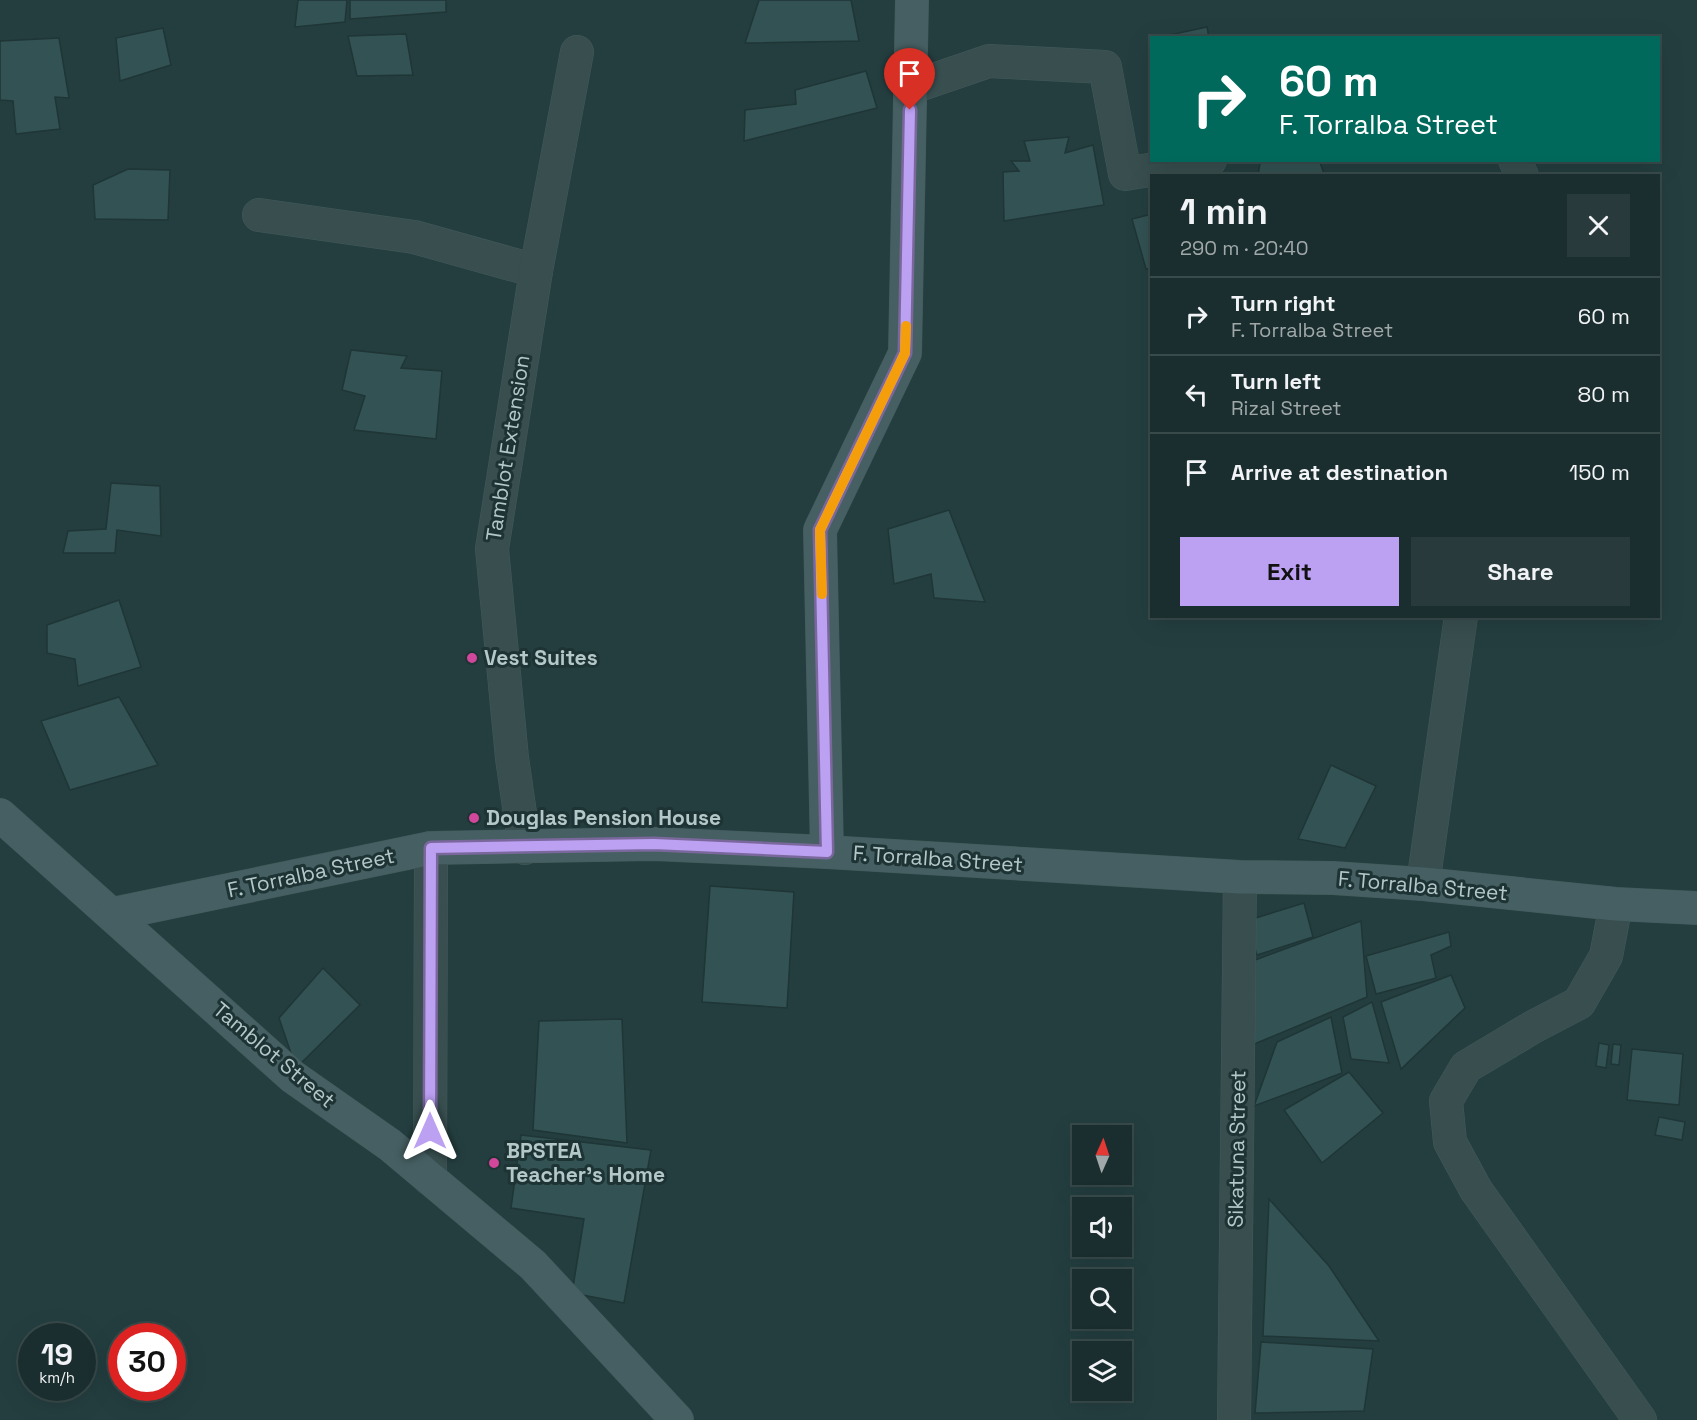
<!DOCTYPE html>
<meta charset="utf-8">
<style>
:root{--surface:#1b2e2f;--page:#283a3b;--text:#f1f3f6;--muted:#a0a8aa;--line:#394a4b;--accent:#bca0f2}
body{margin:0;font-family:"Space Grotesk",sans-serif;background:var(--page);color:var(--text);height:100vh;display:flex;flex-direction:column;font-size:22px;white-space:nowrap}
*{box-sizing:border-box;margin:0}
p{font-size:20px;color:var(--muted)}
.icon{flex:none;width:33px;height:33px;fill:none;stroke:currentColor;stroke-width:2;stroke-linecap:round;stroke-linejoin:round}
.map{position:relative;flex:1;overflow:hidden}
.details{position:absolute;left:1150px;top:174px;width:510px;height:444px;display:flex;flex-direction:column;background:var(--surface);border-radius:0px;box-shadow:0 6px 24px #0002,0 0 0 2px var(--line)}
.details>*{flex:none}
.top-card{position:absolute;left:1150px;top:36px;width:510px;height:126px;border-radius:0px;box-shadow:0 6px 24px #0002,0 0 0 2px var(--line);background:#00695c;color:#fff;overflow:hidden}
.needle{width:39px;rotate:3deg}
.buttons{position:absolute;left:1072px;top:1125px;display:grid;gap:12px}
.buttons a{display:grid;place-items:center;width:60px;height:60px;border-radius:0px;background:var(--surface);box-shadow:0 6px 24px #0002,0 0 0 2px var(--line);font-size:30px}
.speed{position:absolute;left:18px;top:1323px;display:flex;gap:12px;font-size:30px;font-weight:700;text-align:center}
.speed>*{display:grid;place-content:center;width:78px;height:78px;border-radius:50%;background:var(--surface);box-shadow:0 6px 24px #0002,0 0 0 2px var(--line);line-height:1}
.speed small{font-size:15px;font-weight:400}
.speed .limit{border:9px solid #d22;background:#fff;color:#111}
.pin{position:absolute;display:grid;place-items:center;width:51px;height:51px;color:#fff;margin:-62px -26px;border-radius:50% 50% 50% 0;rotate:-45deg;box-shadow:0 0 6px #0007}
.pin .icon{rotate:45deg}
.me{position:absolute;width:66px;margin:-33px;rotate:0deg;stroke-linejoin:round;filter:drop-shadow(0 0 4px #0008)}
.turn{display:flex;align-items:center;gap:21px;height:126px;padding:0 30px;font-size:27px}
.turn .icon{width:78px;height:78px;stroke-width:2.5}
.turn b{display:block;font-size:42px;line-height:51px}
.round{display:grid;place-items:center;flex:none;width:63px;height:63px;border-radius:0px;background:var(--page)}
.overview{display:flex;align-items:center;justify-content:space-between;height:102px;padding:0 30px}
h1{font-size:36px;font-weight:700;line-height:45px}
.cta{display:flex;gap:12px;margin-top:auto;padding:12px 30px}
.cta a{flex:1;height:69px;border-radius:0px;background:var(--accent);color:#111;font-size:24px;font-weight:700;line-height:69px;text-align:center}
.cta a+a{background:var(--page);color:var(--text)}
ul{padding:0;list-style:none}
li{display:flex;align-items:center;gap:18px;height:78px;padding:0 30px;border-top:2px solid var(--line)}
li div{flex:1}
li b{display:block;font-size:22px}
li em{font-style:normal}
.map>svg:first-child{display:block}
</style>
<div class="map">
<svg width="1697" height="1420" viewBox="0 0 1697 1420">
<rect width="100%" height="100%" fill="#243e3f"/>
<!-- building -->
<g fill="#335253" stroke="#1f3536" stroke-width="1.5">
<path d="M298,0H347L345,22L295,27Z"/>
<path d="M350,0H446V12L350,19Z"/>
<path d="M759,0H851L859,41L745,43Z"/>
<path d="M1207,27L1209,38H1165V36Z"/>
<path d="M163,28L171,65L120,81L116,38Z"/>
<path d="M406,34L413,75L357,76L348,36Z"/>
<path d="M59,38L69,98L55,97L60,129L16,134L13,101L0,100V41Z"/>
<path d="M866,71L877,108L744,141L745,110L796,104L795,90Z"/>
<path d="M1069,137L1065,153L1093,145L1104,205L1004,221L1003,172L1019,171L1011,161H1030L1024,141Z"/>
<path d="M1277,160H1319L1325,176H1258L1260,163Z"/>
<path d="M128,169L170,170L168,220L95,219L93,185Z"/>
<path d="M1152,214V268L1146,269L1132,219Z"/>
<path d="M351,350L407,356L401,368L442,371L436,439L354,430L365,396L342,390Z"/>
<path d="M111,483L160,486L161,536L117,530L115,553H63L68,531L106,529Z"/>
<path d="M949,510L985,602L934,598L931,574L894,584L888,529Z"/>
<path d="M119,600L141,667L78,686L75,659L47,653V625Z"/>
<path d="M119,697L158,765L70,790L41,721Z"/>
<path d="M1331,765L1376,786L1345,848L1298,839Z"/>
<path d="M710,886L794,892L787,1008L702,1002Z"/>
<path d="M1304,903L1313,937L1257,955L1246,921Z"/>
<path d="M1361,921L1367,997L1252,1045L1255,960Z"/>
<path d="M1449,932L1451,946L1431,955L1436,978L1376,994L1366,956Z"/>
<path d="M323,968L360,1005L296,1068L279,1018Z"/>
<path d="M1451,975L1465,1008L1401,1069L1381,1002Z"/>
<path d="M1372,1002L1389,1063L1351,1059L1343,1017Z"/>
<path d="M1331,1017L1342,1073L1254,1106L1277,1042Z"/>
<path d="M622,1019L627,1143L533,1130L539,1021Z"/>
<path d="M1599,1043L1609,1045L1606,1068L1596,1066Z"/>
<path d="M1613,1044L1621,1045L1619,1065L1611,1064Z"/>
<path d="M1632,1049L1683,1054L1679,1105L1627,1100Z"/>
<path d="M1349,1072L1383,1113L1322,1163L1284,1110Z"/>
<path d="M1659,1117L1685,1122L1682,1140L1655,1135Z"/>
<path d="M521,1135L651,1150L624,1303L572,1293L584,1219L511,1208Z"/>
<path d="M1269,1199L1329,1266L1379,1341L1263,1336Z"/>
<path d="M1261,1342L1373,1349L1364,1411L1255,1413Z"/>
</g>
<g fill="none" stroke-linecap="round" stroke-linejoin="round">
<defs>
<g id="street">
<path d="M910,88L989,61L1105,67L1125,174L1210,160"/>
<path d="M1515,160L1522,176"/>
<path d="M259,215L414,237L536,271"/>
<path d="M525,848L512,758L492,549L536,271L577,52"/>
<path d="M1423,884L1461,616"/>
<path d="M1616,904L1606,956L1579,1003L1533,1027L1466,1067L1446,1101L1450,1142L1476,1190L1640,1420"/>
<path d="M430,1179L431,848"/>
<path d="M1234,1420L1240,877"/>
</g>
<g id="secondary">
<path d="M0,815L293,1077L390,1145L533,1265L677,1420"/>
<path d="M827,852L820,530L905,353L912,0"/>
<path d="M113,914L431,848L654,844L827,852L1240,877L1333,878L1423,884L1616,904L1697,908"/>
</g>
</defs>
<!-- street casing -->
<use href="#street" stroke="#445a5b" stroke-width="34"/>
<!-- secondary casing -->
<use href="#secondary" stroke="#445a5b" stroke-width="34"/>
<!-- street -->
<use href="#street" stroke="#384e4f" stroke-width="33"/>
<!-- secondary -->
<use href="#secondary" stroke="#465f62" stroke-width="33"/>
</g>
<g fill="none" stroke-linecap="round" stroke-linejoin="round">
<defs>
<path id="route" d="M430,1131L431,848L654,844L827,852L820,530L905,353L910,110"/>
</defs>
<!-- route casing -->
<use href="#route" stroke="#7a689d" stroke-width="15"/>
<!-- route -->
<use href="#route" stroke="#bca0f2" stroke-width="10"/>
<!-- slow -->
<path stroke="#f59e0b" stroke-width="10" d="M822,594L820,530L905,353L906,326"/>
</g>
<!-- markers -->
<g fill="#d1479c" stroke="#1d3334" stroke-width="2">
<circle cx="472" cy="658" r="6"/>
<circle cx="474" cy="818" r="6"/>
<circle cx="494" cy="1163" r="6"/>
</g>
<g text-anchor="middle" stroke-width="6" stroke-linejoin="round" paint-order="stroke">
<!-- street labels -->
<g font-size="21" fill="#b4c8ca" stroke="#1d3334">
<text transform="translate(508 448) rotate(-81)" y="7">Tamblot Extension</text>
<text transform="translate(938 859) rotate(4)" y="7">F. Torralba Street</text>
<text transform="translate(311 873) rotate(-12)" y="7">F. Torralba Street</text>
<text transform="translate(1423 886) rotate(5)" y="7">F. Torralba Street</text>
<text transform="translate(274 1055) rotate(40)" y="7">Tamblot Street</text>
<text transform="translate(1237 1149) rotate(-89)" y="7">Sikatuna Street</text>
</g>
<!-- poi labels -->
<g font-size="21" font-weight="bold" fill="#b4c8ca" stroke="#1d3334" text-anchor="start">
<text x="484" y="665">Vest Suites</text>
<text x="486" y="825">Douglas Pension House</text>
<text x="506" y="1158">BPSTEA<tspan x="506" dy="24">Teacher's Home</tspan></text>
</g>
</g>
</svg>
<div class="buttons">
<a><svg class="needle" viewBox="-14 -14 28 28"><path d="M0-13l5 13h-10z" fill="#e53935"/><path d="M0 13l5-13h-10z" fill="#a0a8aa"/></svg></a>
<a><svg class="icon" aria-label="sound" viewBox="0 0 24 24"><path d="M4 9h4l5-4v14l-5-4H4zM17 9q2 3 0 6"/></svg></a>
<a><svg class="icon" aria-label="search" viewBox="0 0 24 24"><circle cx="10" cy="10" r="6"/><path d="M15 15l6 6"/></svg></a>
<a><svg class="icon" aria-label="layers" viewBox="0 0 24 24"><path d="M12 4l9 5-9 5-9-5zM3 14l9 5 9-5"/></svg></a>
</div>
<div class="speed"><div>19<small>km/h</small></div><div class="limit">30</div></div>
<div class="pin" style="left:910px;top:110px;background:#d93025"><svg class="icon" aria-label="arrive" viewBox="0 0 24 24"><path d="M6 21V4h12l-3 4 3 4H6"/></svg></div>
<svg class="me" style="left:430px;top:1131px" viewBox="-20 -20 40 40"><path d="M0-17L14 15 0 8-14 15z" fill="#bca0f2" stroke="#fff" stroke-width="4"/></svg>
<div class="top-card">
<div class="turn"><svg class="icon" aria-label="right" viewBox="0 0 24 24"><path d="M7 20v-9h11M14 6l5 5-5 5"/></svg><div><b>60 m</b>F. Torralba Street</div></div>
</div>
<section class="details">
<div class="overview"><div><h1>1 min</h1><p>290 m · 20:40</p></div><a class="round"><svg class="icon" aria-label="close" viewBox="0 0 24 24"><path d="M6 6l12 12M18 6L6 18"/></svg></a></div>
<ul>
<li><svg class="icon" aria-label="right" viewBox="0 0 24 24"><path d="M7 20v-9h11M14 6l5 5-5 5"/></svg><div><b>Turn right</b><p>F. Torralba Street</p></div><em>60 m</em></li>
<li><svg class="icon" aria-label="left" viewBox="0 0 24 24"><path d="M17 20v-9H6M10 6l-5 5 5 5"/></svg><div><b>Turn left</b><p>Rizal Street</p></div><em>80 m</em></li>
<li><svg class="icon" aria-label="arrive" viewBox="0 0 24 24"><path d="M6 21V4h12l-3 4 3 4H6"/></svg><div><b>Arrive at destination</b></div><em>150 m</em></li>
</ul>
<div class="cta"><a>Exit</a><a>Share</a></div>
</section>
</div>
